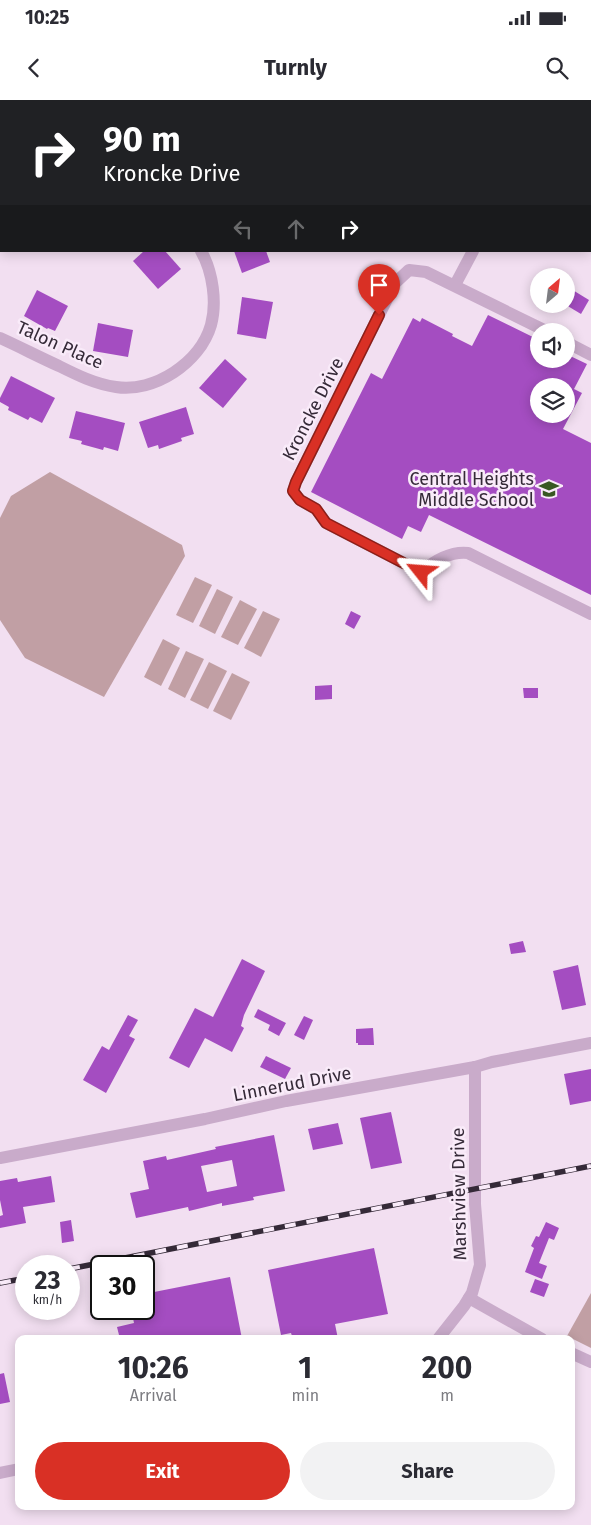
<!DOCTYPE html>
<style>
:root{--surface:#fff;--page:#f2f2f3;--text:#2b2b33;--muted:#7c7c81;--accent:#d93025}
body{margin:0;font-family:"Fira Sans",sans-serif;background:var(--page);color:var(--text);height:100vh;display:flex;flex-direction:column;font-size:19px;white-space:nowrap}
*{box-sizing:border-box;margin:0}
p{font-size:16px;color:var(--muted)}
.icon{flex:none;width:28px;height:28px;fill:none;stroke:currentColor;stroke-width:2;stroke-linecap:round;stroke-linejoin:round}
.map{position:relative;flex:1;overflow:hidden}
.sheet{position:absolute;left:15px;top:1235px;width:560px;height:175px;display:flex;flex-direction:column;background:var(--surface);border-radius:10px;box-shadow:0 2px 12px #0003}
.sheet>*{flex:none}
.hud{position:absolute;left:0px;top:0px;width:591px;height:152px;box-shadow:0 2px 12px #0003;background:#202124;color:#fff;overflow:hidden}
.needle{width:32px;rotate:28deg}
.fabs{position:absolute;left:530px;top:168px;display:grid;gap:10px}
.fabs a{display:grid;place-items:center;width:45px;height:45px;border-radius:50%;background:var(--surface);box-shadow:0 2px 12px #0003;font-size:25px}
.speed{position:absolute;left:15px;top:1155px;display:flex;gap:10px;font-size:25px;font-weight:700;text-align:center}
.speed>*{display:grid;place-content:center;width:65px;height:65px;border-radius:50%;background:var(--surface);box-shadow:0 2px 12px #0003;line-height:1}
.speed small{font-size:12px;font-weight:400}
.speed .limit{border:2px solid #111;border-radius:8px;background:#fff;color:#111}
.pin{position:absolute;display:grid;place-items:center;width:42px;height:42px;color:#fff;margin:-51px -21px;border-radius:50% 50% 50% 0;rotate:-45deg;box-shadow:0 0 5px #0007}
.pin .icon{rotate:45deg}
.me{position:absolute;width:55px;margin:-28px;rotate:298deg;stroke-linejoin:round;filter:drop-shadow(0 0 4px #0008)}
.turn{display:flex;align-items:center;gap:18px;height:105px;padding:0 20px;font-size:22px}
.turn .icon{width:65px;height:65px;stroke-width:2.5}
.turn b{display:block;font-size:35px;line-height:42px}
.lanes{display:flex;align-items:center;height:48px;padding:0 20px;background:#0003;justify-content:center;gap:25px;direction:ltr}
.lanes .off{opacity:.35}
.eta{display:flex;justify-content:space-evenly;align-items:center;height:85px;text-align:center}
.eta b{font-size:30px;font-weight:700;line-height:35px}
.cta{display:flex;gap:10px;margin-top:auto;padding:10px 20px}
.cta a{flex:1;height:58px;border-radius:30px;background:var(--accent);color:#fff;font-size:20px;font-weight:700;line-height:58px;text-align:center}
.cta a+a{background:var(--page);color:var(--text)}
.status{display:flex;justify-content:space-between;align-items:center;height:35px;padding:0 25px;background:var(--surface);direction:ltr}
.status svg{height:14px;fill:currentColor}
header{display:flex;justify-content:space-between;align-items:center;height:65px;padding:0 20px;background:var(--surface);font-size:22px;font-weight:700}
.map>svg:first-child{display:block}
</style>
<div class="status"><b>10:25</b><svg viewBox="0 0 49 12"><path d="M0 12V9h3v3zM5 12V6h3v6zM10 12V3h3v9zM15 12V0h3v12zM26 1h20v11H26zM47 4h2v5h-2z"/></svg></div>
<header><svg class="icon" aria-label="back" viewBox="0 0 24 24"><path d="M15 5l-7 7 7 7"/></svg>Turnly<svg class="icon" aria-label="search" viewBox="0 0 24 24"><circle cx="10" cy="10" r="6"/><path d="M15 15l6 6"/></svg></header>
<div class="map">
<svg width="591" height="1425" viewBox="0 0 591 1425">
<rect width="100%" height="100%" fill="#f2dff1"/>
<!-- green -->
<g fill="#c19fa4">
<path d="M50,372L182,445L185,456L104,597L25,558L0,520V418L11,396Z"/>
<path d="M195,477L212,485L193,523L176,515Z"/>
<path d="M217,489L233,497L215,534L199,526Z"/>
<path d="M240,500L257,509L238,545L221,537Z"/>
<path d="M263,511L280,519L261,557L244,548Z"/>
<path d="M163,539L180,548L161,586L144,577Z"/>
<path d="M186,551L204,559L185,598L168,589Z"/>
<path d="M209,562L227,571L208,609L190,600Z"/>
<path d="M232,573L250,582L231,620L213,611Z"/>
<path d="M591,1193V1248L567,1236Z"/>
</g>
<!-- building -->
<g fill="#a44dc1" fill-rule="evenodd">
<path d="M144,151H165L181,169L158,189L133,161Z"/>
<path d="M234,151H266L270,162L242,173Z"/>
<path d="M571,189L589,200L581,214L566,205V197Z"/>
<path d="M37,190L68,206L55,231L48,228L47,229L24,216Z"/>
<path d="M242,197L273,202L266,239L237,234Z"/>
<path d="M488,215L539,240V259H566V254L587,264L574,289L582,293L563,329L591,343V495L429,415L421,432L408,426L402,439L311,392L371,273L382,279L413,218L420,222L422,218L453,234L452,236L472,246ZM539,286H566V314H539Z"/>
<path d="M98,223L133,230L128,257L93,251Z"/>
<path d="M225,259L247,279L223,308L199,288Z"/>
<path d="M11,276L55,298L42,323L30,317L28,320L8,310L9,307L0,302V298Z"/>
<path d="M186,307L194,334L181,338L182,341L159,349L158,345L148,348L139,322Z"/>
<path d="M76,311L125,323L118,351L104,347L103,350L81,344L82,341L69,338Z"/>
<path d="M351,511L361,516L354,529L345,524Z"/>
<path d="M332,585V599L315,600V586Z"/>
<path d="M523,588H538V598H524Z"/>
<path d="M523,841L526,852L511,854L509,844Z"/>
<path d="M242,859L265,871L244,915L241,926L244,928L232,952L205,938L189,968L169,958L195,908L213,917Z"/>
<path d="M578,865L586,905L562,910L553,871Z"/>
<path d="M258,909L286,923L279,936L268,930L270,925L254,917Z"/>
<path d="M128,915L138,920L129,936L135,939L106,993L83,980L102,946L109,950Z"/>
<path d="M304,916L313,920L304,940L294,935Z"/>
<path d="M373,928L374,945H358V943H356V929Z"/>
<path d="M266,956L291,968L285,979L260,967Z"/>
<path d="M591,969V1001L570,1005L564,974Z"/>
<path d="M391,1012L402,1063L371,1069L360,1018Z"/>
<path d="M338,1023L343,1044L313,1050L308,1029Z"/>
<path d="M274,1035L285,1091L253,1097L254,1100L222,1106V1103L189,1111L188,1107L136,1118L130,1093L149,1089L143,1061L166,1056L167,1060L216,1049L215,1047ZM232,1060L237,1086L207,1092L201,1066Z"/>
<path d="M51,1076L55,1102L23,1107L26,1123L0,1128V1116L3,1115L0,1100V1081L17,1078L18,1082Z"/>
<path d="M71,1120L74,1141L62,1143L60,1122Z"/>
<path d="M546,1122L559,1128L554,1140L549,1138L539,1163L547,1166L542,1179L525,1172L534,1148L531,1146L536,1136L539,1137Z"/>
<path d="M374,1148L388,1214L335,1224L338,1239H293L291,1233L281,1235L268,1170Z"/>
<path d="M230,1177L242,1239H120L117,1227L134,1223L131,1209H144V1194Z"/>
<path d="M535,1179L549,1184L544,1197L530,1192Z"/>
<path d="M4,1273L10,1302L0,1304V1274Z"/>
</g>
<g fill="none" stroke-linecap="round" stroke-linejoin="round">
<!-- minor -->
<g stroke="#c9abca" stroke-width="12">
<path d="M554,1L555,0"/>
<path d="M0,37H1"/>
<path d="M455,185L473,151"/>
<path d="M546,231L426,172L409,170L395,183L296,382L293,391L300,400L316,409L326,423L421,472C434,461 450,451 468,453L591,514"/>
<path d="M0,238C20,247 39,257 59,266C77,275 95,284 116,287C154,293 200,263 211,225C217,203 213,172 201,151"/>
<path d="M566,242L591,255"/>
<path d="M0,1058L205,1019L286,1001L475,967L492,962L591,943"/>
<path d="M469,1198L542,1239"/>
<path d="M438,1239L464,1206L472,1193L480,1165L475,1104V967"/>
<path d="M571,1253L591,1262"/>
<path d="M0,1373L19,1369"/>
</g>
<defs>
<g id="rail">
<path d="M69,1169L591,1066"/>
<path d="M0,1183L26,1178"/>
</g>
</defs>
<!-- rail casing -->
<use href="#rail" stroke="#352a38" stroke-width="5.5"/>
<!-- rail -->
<use href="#rail" stroke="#f9ebf9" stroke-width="4" stroke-dasharray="11" stroke-linecap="butt"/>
</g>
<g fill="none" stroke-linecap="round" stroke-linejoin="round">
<defs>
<path id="route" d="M379,215L296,382L293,391L300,400L316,409L326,423L421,472"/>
</defs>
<!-- route casing -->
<use href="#route" stroke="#8d1f18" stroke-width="12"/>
<!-- route -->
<use href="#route" stroke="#d93025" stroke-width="9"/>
</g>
<!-- icons -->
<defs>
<symbol id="school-bare" viewBox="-9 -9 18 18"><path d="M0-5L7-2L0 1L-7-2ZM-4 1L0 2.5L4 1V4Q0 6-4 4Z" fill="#385821" stroke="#f9ebf9" stroke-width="2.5" paint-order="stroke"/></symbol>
</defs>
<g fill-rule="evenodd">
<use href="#school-bare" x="535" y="375" width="28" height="28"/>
</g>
<g text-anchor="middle" stroke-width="5" stroke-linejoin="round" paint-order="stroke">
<!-- street labels -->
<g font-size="18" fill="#352a38" stroke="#f9ebf9">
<text transform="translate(60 245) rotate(24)" y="6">Talon Place</text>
<text transform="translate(313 309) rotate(-63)" y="6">Kroncke Drive</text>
<text transform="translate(292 984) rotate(-11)" y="6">Linnerud Drive</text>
<text transform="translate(459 1094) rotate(-91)" y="6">Marshview Drive</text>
</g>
<!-- poi labels -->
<g font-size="18" fill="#352a38" stroke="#f9ebf9" text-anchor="end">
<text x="534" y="385">Central Heights<tspan x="534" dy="21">Middle School</tspan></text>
</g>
</g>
</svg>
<div class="fabs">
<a><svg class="needle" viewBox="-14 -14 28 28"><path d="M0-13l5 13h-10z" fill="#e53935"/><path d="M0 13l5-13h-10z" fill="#7c7c81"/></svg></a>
<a><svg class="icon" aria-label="sound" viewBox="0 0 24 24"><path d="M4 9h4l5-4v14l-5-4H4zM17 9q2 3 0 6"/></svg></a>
<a><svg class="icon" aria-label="layers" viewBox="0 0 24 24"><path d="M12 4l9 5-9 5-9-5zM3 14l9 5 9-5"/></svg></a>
</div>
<div class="speed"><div>23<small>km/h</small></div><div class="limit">30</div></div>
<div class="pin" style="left:379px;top:215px;background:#d93025"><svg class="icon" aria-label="arrive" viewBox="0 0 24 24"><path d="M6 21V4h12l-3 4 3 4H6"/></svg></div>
<svg class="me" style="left:421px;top:472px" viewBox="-20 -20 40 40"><path d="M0-17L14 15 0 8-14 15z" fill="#d93025" stroke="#fff" stroke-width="4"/></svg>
<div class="hud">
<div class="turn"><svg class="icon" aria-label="right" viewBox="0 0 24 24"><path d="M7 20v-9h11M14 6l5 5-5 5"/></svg><div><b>90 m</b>Kroncke Drive</div></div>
<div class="lanes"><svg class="icon off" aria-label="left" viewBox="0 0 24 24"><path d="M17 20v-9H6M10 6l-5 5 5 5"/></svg><svg class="icon off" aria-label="ahead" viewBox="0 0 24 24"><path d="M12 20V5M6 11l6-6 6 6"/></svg><svg class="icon" aria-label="right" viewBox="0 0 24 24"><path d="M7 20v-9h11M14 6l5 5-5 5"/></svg></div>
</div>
<section class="sheet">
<div class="eta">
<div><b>10:26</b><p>Arrival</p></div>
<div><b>1</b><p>min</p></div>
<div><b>200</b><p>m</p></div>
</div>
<div class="cta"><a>Exit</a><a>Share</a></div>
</section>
</div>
